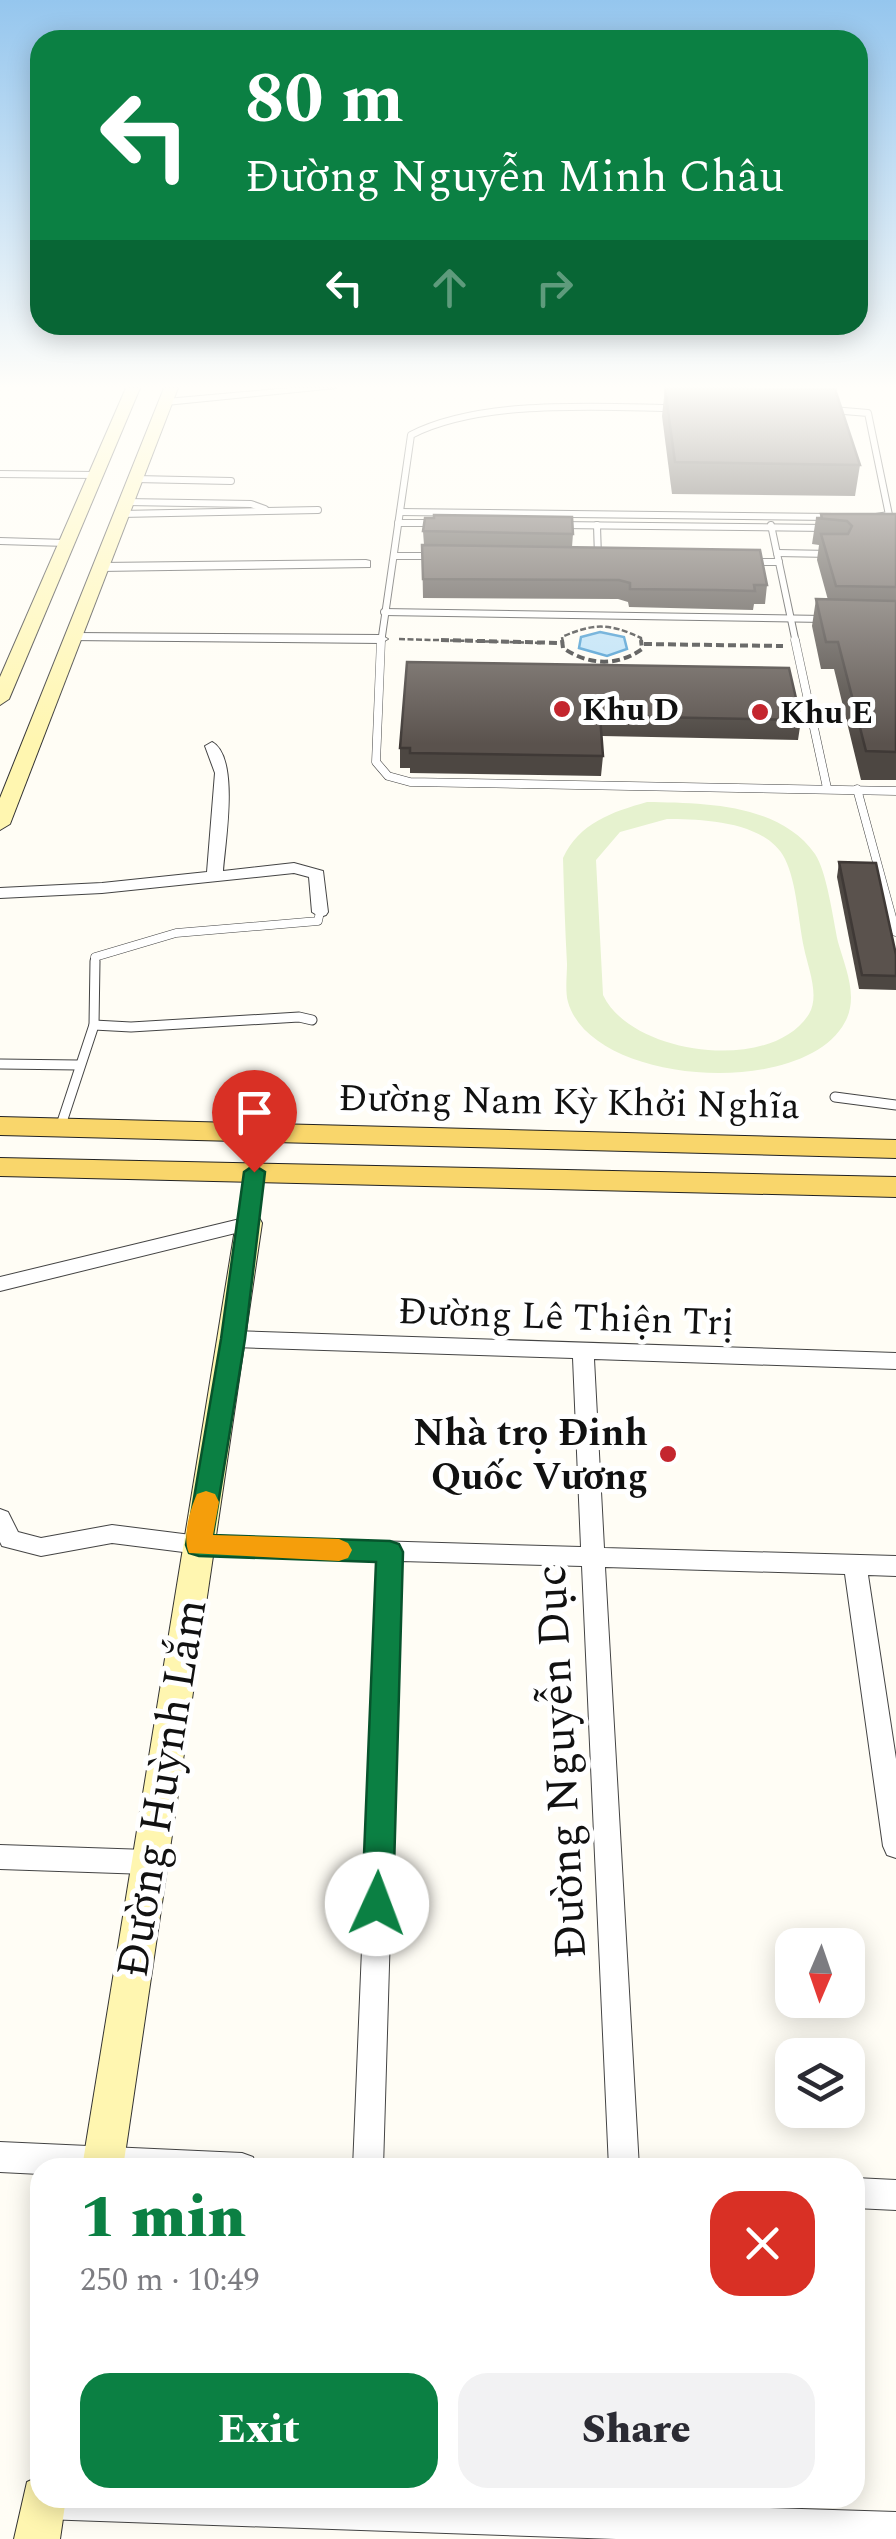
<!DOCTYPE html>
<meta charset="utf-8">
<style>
:root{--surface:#fff;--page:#f2f2f3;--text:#2b2b33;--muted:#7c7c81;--accent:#0b8043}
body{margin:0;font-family:Spectral,serif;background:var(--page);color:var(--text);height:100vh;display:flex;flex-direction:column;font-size:38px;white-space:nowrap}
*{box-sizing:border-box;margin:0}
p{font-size:32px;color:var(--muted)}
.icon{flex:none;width:55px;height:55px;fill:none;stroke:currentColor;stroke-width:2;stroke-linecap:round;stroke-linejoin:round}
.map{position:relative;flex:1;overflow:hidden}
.drawer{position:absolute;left:30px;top:2158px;width:835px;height:350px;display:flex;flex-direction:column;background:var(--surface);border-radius:30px;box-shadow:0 5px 25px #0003}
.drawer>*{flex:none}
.top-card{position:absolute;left:30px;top:30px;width:838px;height:305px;border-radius:30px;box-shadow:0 5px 25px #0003;background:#0b8043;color:#fff;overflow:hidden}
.needle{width:65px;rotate:182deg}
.buttons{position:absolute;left:775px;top:1928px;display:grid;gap:20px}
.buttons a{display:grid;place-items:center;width:90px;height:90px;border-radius:20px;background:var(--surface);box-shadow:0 5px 25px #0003;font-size:50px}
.pin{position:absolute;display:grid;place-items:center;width:85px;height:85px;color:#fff;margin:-102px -42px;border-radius:50% 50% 50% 0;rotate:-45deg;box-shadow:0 0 10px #0007}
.pin .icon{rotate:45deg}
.me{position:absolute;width:110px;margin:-55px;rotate:2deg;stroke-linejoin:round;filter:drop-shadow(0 0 8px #0008)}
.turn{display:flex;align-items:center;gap:35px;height:210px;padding:0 50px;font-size:45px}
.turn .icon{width:130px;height:130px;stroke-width:2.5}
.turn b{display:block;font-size:70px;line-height:85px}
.lanes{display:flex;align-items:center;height:95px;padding:0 50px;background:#0003;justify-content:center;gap:50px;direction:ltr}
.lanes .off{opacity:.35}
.round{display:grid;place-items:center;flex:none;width:105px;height:105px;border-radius:30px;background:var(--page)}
.head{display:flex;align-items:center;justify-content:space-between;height:170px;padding:0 50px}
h1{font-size:60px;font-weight:800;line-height:75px;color:var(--accent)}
.primary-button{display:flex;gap:20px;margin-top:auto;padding:20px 50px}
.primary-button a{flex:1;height:115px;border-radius:30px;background:var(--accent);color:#fff;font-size:40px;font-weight:800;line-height:115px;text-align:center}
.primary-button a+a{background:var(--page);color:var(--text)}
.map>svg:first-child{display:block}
</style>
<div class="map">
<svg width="896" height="2539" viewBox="0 0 896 2539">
<rect width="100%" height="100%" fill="#fffdf5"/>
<!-- pitch -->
<path fill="#e6f2cf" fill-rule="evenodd" d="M647,802C703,803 779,803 815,854C827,872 833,919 838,942C845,967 859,997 845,1022C804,1099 592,1086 568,1002C565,991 567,975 567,964C565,929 564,893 563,858C579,823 612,812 647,802ZM667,819C702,819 766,821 785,859C797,884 798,920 804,948C808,968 820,995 809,1014C772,1074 631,1055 603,995L596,860L620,832Z"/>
<!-- water -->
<path fill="#b9e0f7" stroke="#3f96cf" stroke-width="2.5" d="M600,632L624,637L627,649L607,656L579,648L581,637Z"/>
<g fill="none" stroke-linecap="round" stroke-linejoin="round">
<defs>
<g id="lane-far2">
<path d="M832,410L868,413L889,515L876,517"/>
<path d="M0,474L94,475"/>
<path d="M135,479L231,481"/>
<path d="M126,502L251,504L265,509"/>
<path d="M400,512L834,517"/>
<path d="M121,514L318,510"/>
<path d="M398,523H437"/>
<path d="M559,525L827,528"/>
<path d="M597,525L598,558"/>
<path d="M771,525L796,643"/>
<path d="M0,541L66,543"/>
<path d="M777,553L831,554"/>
<path d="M394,556H433"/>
<path d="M750,562H779"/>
<path d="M384,612L825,619"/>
<path d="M381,643L411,435C481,399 597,407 675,408"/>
</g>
<g id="lane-far1">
<path d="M381,640L376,762L388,776L410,782L896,791"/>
<path d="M795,640L827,788"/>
<path d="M857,789L896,932"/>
<path d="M95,963V957L176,933L318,921L320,912"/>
</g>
<g id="lane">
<path d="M94,1025L131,1027L299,1017L312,1020"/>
<path d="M0,1064L78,1065"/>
<path d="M835,1097L896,1105"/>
<path d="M60,1128L94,1025L95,961"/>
</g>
<g id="street">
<path d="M289,388H336L166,405L161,402L166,399Z"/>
<path d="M366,560L370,561V567L100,571L94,567L100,563Z"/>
<path d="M74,633L381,635L388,639L381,643L69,640L67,637Z"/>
<path d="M212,742C240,757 225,842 223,871L294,863L323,871L328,912L326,915L320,917L312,912L309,877L294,873L102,893L0,898V888L102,883L207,872L215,773L205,746Z"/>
<path d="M254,1166L263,1172L256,1228L0,1291V1277L240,1219L245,1172Z"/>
<path d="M233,1331L896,1353V1369L594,1359L604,1548L896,1556V1576L868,1575L896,1759V1858L887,1855L883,1846L845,1574L605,1567L639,2168H609L582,1566L401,1561L383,2168H353L378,1560L199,1554L112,1543L41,1556L2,1546L0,1542V1509L8,1512L18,1532L41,1538L112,1525L199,1536L581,1547L573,1358L233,1347L226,1344L223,1339L226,1334Z"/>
<path d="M0,1845L147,1850L156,1853L160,1862L156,1871L147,1874L0,1869Z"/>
<path d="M0,2142L242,2153L253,2157L257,2168H40V2174L0,2172Z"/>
<path d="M855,2178L896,2180V2210L855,2208Z"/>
<path d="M40,2486V2498H432L615,2503V2498H649V2504L896,2512V2539H616L43,2519L31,2514L26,2502L31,2490Z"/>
</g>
<g id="secondary">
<path d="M126,388H140L9,699L0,705V677Z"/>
<path d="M164,388H178L10,824L0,830V798Z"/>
<path d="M249,1214L258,1216L262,1223L123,2168H82L236,1223L240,1216Z"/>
<path d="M40,2476V2498H66L60,2539H14L27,2482Z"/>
</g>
<g id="primary">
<path d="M0,1117L896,1140V1158L0,1135Z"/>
<path d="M0,1158L896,1177V1197L0,1176Z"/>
</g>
</defs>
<!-- lane-far2 casing -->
<use href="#lane-far2" stroke="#444" stroke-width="8"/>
<!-- lane-far1 casing -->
<use href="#lane-far1" stroke="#444" stroke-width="9"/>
<!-- lane casing -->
<use href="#lane" stroke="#444" stroke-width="11"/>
<!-- street casing -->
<use href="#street" stroke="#444" stroke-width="2"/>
<!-- secondary casing -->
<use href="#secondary" stroke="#333" stroke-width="2"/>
<!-- primary casing -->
<use href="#primary" stroke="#222" stroke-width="2"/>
<!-- path-far1 -->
<g stroke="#333" stroke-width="2.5" stroke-dasharray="6 2.5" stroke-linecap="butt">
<path d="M399,639L542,643"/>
<path d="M563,643L562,637C593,623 610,623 641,638V643"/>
</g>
<!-- path -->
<g stroke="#333" stroke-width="4" stroke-dasharray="8 4" stroke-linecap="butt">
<path d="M441,640L561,643"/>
<path d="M562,640L563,648C588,665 617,667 642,649L641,640"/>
<path d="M644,644L783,646"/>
</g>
<!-- lane-far2 -->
<use href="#lane-far2" stroke="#fff" stroke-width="6"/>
<!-- lane-far1 -->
<use href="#lane-far1" stroke="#fff" stroke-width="8"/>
<!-- lane -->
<use href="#lane" stroke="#fff" stroke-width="9"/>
<!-- street -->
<use href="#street" fill="#fff" fill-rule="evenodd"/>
<!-- secondary -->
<use href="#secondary" fill="#fff6b0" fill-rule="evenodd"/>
<!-- primary -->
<use href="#primary" fill="#f9d66b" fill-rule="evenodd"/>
</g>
<!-- wall -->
<g fill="#4d4742">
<path d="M665,388L860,465L855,496L672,494L662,416Z"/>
<path d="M821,514H896V780H861L834,669H821L812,626L816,599L828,600L817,560L819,545L812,544L816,518H820Z"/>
<path d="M423,531L573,534L572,547L767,585L765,604H754L753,610L629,607L628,602L618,599L423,598L422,545H424Z"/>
<path d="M407,662L801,720L798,740L602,736L603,756L601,776L410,773V768H400V748Z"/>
<path d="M839,862L896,955V990L859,989L837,877Z"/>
</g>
<!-- building -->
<g fill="#5a524d" stroke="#3f3936" stroke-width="2.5">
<path d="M665,388L835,389L860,465L675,462Z"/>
<path d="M821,514H896V587L836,586L821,534H848L852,526L847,521L816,518H822Z"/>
<path d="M434,515L572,517L573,534L423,531L425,518H434Z"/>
<path d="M422,545L760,550L767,585H754L755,591L716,590L630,589V583L619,580L423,579Z"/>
<path d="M816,599L896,601V752L866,751L838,642H826Z"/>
<path d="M407,662L789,668L801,720L600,716L603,756L410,753V748H400Z"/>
<path d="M839,862L876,863L896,955V976L862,975Z"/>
</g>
<!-- sky -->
<linearGradient id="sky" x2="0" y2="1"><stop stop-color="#95c6ee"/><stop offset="0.52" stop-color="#fffefa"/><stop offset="1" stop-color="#fffefa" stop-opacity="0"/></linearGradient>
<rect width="896" height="744" fill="url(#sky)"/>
<!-- route -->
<path fill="#0b8043" stroke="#07532c" stroke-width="2.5" d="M254,1165L265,1172L245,1339L213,1535L390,1541L399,1544L403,1552L393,1904L388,1914L377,1918L366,1914L362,1904L376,1562L199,1556L189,1553L186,1545L221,1339L244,1172Z"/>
<!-- slow -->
<path fill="#f59e0b" d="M206,1491L215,1494L219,1502L213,1535L339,1539L348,1543L352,1550L348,1558L339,1561L189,1553C182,1538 190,1509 197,1494Z"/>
<!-- markers -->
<g fill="#c4262e" stroke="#fff" stroke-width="4">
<circle cx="562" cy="709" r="10"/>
<circle cx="760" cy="712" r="10"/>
<circle cx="668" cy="1454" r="10"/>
</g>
<g text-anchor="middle" stroke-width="10" stroke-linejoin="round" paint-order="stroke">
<!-- far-poi labels -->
<g font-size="32" font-weight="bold" fill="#111" stroke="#fff" text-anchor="start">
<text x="582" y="720">Khu D</text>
<text x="780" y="723">Khu E</text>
</g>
<!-- street labels -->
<g font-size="38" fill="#111" stroke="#fff">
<text transform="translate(569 1101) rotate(1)" y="13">Đường Nam Kỳ Khởi Nghĩa</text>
<text transform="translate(566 1316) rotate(2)" y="13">Đường Lê Thiện Trị</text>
</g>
<!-- poi labels -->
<g font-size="38" font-weight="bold" fill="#111" stroke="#fff" text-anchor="end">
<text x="648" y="1445">Nhà trọ Đinh<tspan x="648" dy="44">Quốc Vương</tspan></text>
</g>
<!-- near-street labels -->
<g font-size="45" fill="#111" stroke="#fff">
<text transform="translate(559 1762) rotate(-93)" y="16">Đường Nguyễn Dục</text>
<text transform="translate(160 1788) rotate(-81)" y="16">Đường Huỳnh Lắm</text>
</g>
</g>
</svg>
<div class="buttons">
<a><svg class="needle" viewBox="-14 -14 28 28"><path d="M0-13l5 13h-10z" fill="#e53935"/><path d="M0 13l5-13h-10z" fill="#7c7c81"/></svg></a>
<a><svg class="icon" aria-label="layers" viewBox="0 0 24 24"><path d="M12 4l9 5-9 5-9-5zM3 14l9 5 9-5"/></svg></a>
</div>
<div class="pin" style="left:254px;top:1172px;background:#d93025"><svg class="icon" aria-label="arrive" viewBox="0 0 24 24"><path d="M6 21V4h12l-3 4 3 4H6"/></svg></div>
<svg class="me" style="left:377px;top:1904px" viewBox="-20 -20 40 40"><circle r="19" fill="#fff"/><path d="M0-13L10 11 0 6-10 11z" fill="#0b8043"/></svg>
<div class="top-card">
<div class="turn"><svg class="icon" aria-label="left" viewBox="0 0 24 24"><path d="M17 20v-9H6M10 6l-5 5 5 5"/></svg><div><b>80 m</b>Đường Nguyễn Minh Châu</div></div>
<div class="lanes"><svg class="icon" aria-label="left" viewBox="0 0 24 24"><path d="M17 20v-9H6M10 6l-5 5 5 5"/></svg><svg class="icon off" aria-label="ahead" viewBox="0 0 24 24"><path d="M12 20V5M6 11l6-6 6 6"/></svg><svg class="icon off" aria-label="right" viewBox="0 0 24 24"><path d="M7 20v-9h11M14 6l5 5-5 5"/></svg></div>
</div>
<section class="drawer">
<div class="head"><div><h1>1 min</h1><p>250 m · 10:49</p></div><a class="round" style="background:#d93025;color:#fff"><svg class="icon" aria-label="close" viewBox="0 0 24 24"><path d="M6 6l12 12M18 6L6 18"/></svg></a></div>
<div class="primary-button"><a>Exit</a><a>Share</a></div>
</section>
</div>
